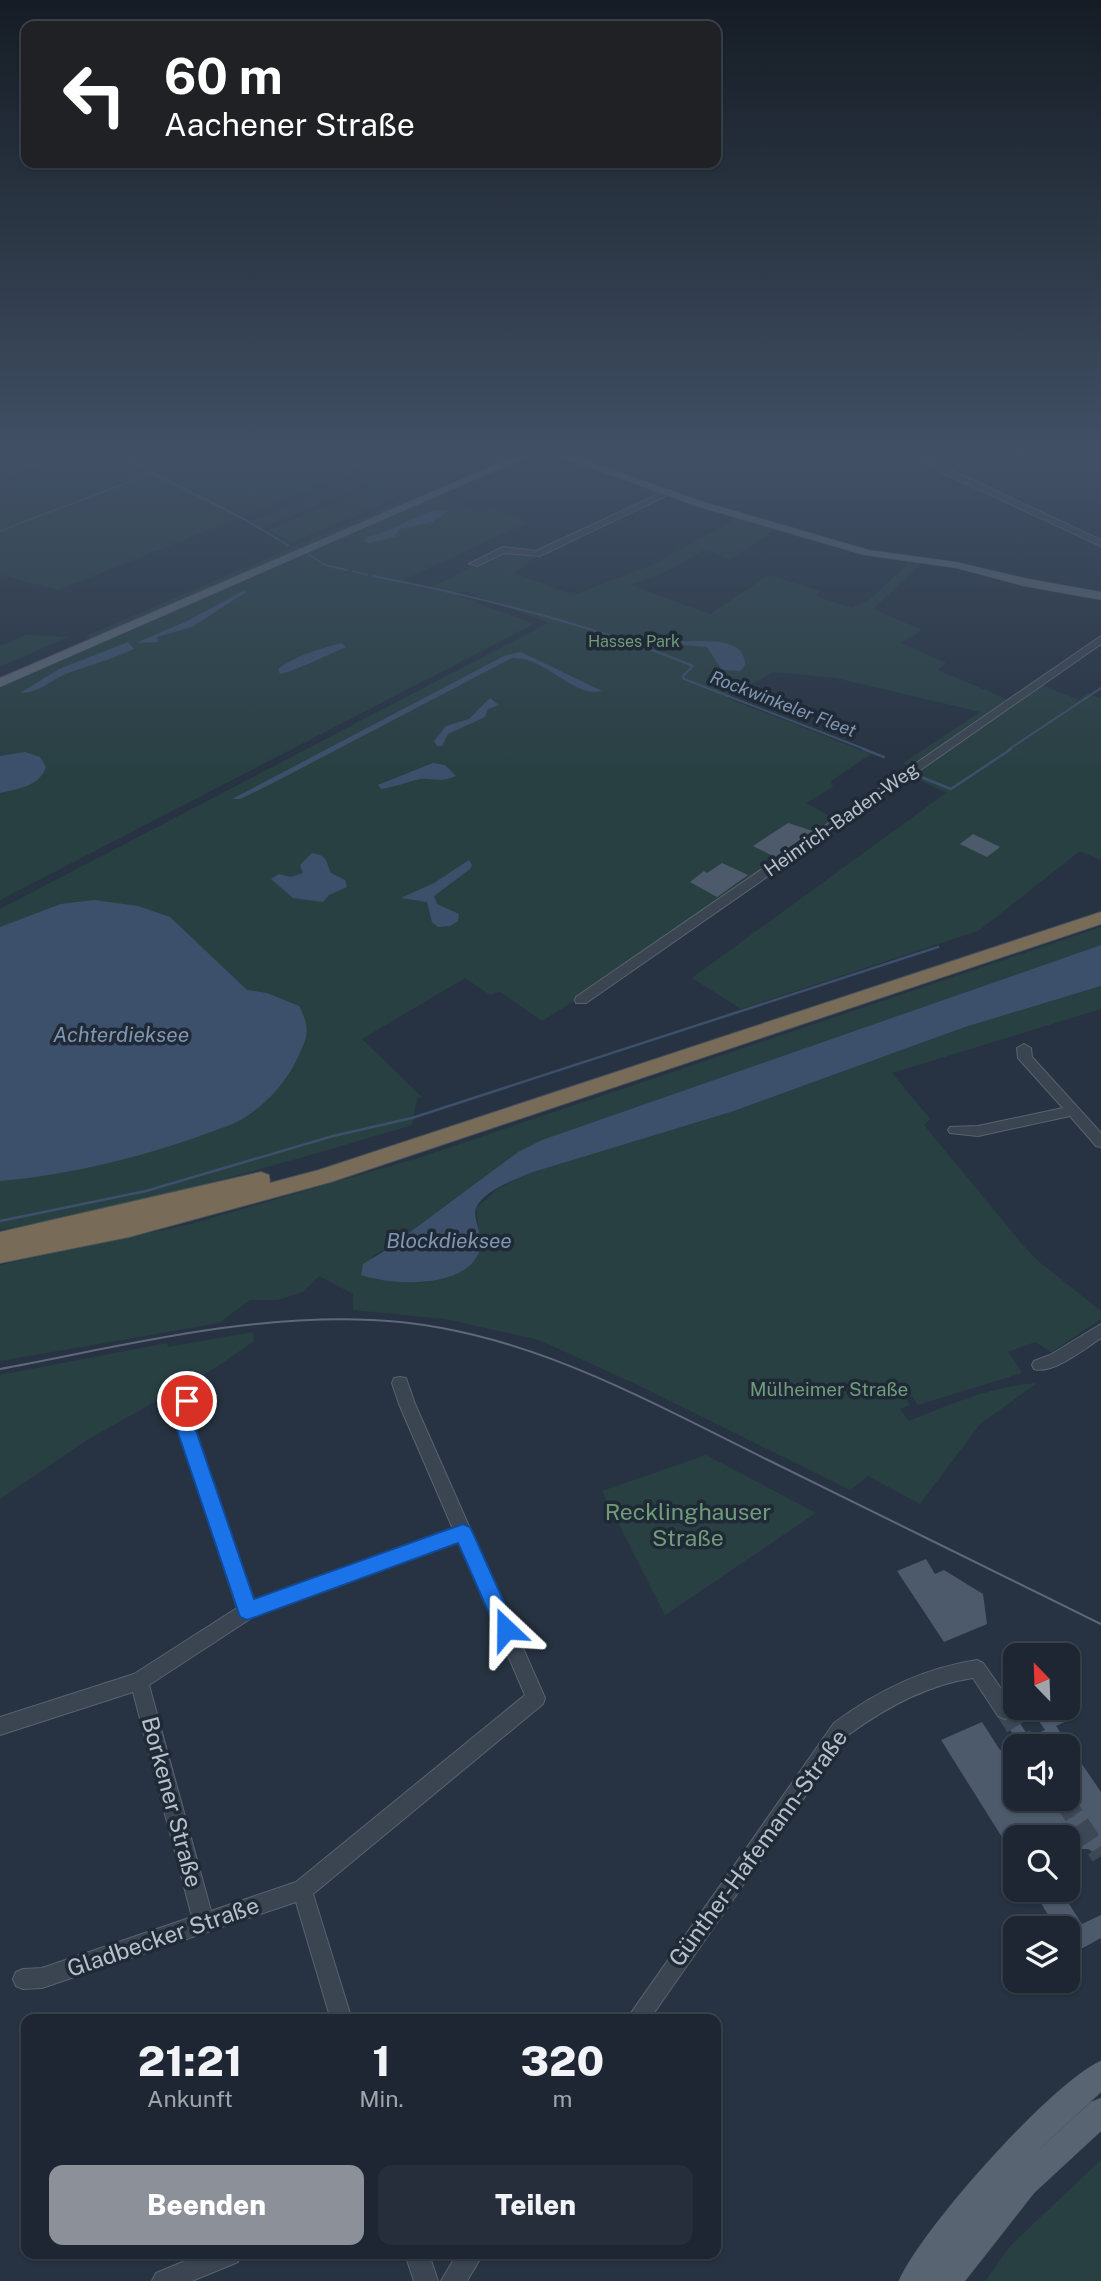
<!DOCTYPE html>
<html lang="de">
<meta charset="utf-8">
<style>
:root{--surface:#1d2632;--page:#252e3a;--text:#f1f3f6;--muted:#a0a5ac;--line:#3b434d;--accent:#8c9099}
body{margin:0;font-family:"Public Sans",sans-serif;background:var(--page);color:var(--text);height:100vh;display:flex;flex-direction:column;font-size:26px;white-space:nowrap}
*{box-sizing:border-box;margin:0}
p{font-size:23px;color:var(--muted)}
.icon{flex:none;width:38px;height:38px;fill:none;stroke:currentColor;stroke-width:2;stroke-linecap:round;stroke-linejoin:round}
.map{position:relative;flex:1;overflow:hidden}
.details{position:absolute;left:21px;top:2014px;width:700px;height:245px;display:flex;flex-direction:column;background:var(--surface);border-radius:14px;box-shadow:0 2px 5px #0004,0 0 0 2px var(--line)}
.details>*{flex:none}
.hud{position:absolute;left:21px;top:21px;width:700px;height:147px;border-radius:14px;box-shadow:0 2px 5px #0004,0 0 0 2px var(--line);background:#202124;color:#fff;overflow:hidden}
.needle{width:46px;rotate:337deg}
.buttons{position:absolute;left:1003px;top:1643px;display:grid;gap:14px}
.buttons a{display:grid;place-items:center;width:77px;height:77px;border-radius:14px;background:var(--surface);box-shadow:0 2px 5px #0004,0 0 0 2px var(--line);font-size:35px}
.pin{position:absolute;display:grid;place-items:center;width:60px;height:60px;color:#fff;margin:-30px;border:4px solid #fff;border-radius:50%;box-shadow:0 2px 7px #0007}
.me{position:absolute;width:77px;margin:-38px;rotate:337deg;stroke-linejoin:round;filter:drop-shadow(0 0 5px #0008)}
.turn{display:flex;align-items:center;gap:24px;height:147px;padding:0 28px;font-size:32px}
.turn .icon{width:91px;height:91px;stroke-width:2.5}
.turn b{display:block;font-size:49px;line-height:60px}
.eta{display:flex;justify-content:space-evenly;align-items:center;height:119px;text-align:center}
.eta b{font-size:42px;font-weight:800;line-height:49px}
.cta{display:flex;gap:14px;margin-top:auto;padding:14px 28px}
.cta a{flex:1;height:80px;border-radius:14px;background:var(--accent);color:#fff;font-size:28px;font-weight:800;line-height:80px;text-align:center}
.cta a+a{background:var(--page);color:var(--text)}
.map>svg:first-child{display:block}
</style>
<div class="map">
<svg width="1101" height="2281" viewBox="0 0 1101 2281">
<rect width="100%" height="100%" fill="#273342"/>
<!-- green -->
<g fill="#294043">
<path d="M0,452H78L0,479Z"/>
<path d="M104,452H123L156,468L199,452H382L349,471L351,473L58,590L0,575V493L113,457Z"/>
<path d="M358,477L371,483L260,529L250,522Z"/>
<path d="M445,482L451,484L94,640L86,636Z"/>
<path d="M375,485L401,496L291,543L268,530Z"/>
<path d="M439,494L480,514L494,508L527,523L401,581L426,590L504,551L535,557L514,573L573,595L652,565L738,518L777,529L730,559L704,550L668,571L630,585L710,614L769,575L820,591L815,596L852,608L869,600L910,562L922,563L873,609L922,630L901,643L946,663L938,670L1007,699L909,767L903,763L980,712L836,678L773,672L727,698L871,754L831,781L833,787L806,803L837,820L612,977L542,1021L500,992L490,995L465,978L362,1039L422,1097L417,1099L412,1125C276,1166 140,1204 0,1230V909L548,623L468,592L451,593L534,624L0,900V686Z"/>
<path d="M27,635L68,637L0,667V646Z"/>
<path d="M1039,684L1079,700L1088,693L1101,699V860L1080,851L978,931L741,1009L692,978L946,793L909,775Z"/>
<path d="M1101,927V945L542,1140L518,1152L410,1234L372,1257L373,1279L426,1282L451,1277L481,1243L476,1208L499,1188L530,1173L734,1111L965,1027L1101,986V1009L892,1073L930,1119L924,1125L1022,1244L1038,1261L1101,1311V1319L1051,1352L1035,1342L1008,1352L1022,1372L1019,1374L918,1405L912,1396L906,1399L910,1405L900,1409L909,1421C950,1404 992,1386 1037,1383L980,1424L920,1504L868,1476L850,1490L640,1386L539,1340L445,1319L353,1310V1294L319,1276L303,1292L277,1300H250L219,1323L0,1361V1265L191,1224L418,1158Z"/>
<path d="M253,1332L254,1341L215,1368L87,1440L0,1499V1375L167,1343L168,1347Z"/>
<path d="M706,1455L816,1513L665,1615L602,1491Z"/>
<path d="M1101,2160V2281H985L1011,2245Z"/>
</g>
<!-- water -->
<g fill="#3d506b">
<path d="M449,510L432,522L400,529L394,537L369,543L364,542L366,537L379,534L428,512Z"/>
<path d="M243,591L246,592L192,627L157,637L158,642L136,643L187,621Z"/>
<path d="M676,641C696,643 745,633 745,665L740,671L722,670L707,647L672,644Z"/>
<path d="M128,642L134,649C114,658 92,665 71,672C52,678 41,693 20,693L59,669Z"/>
<path d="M341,643L346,647C334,652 288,674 280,674L278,669C296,655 320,649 341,643Z"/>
<path d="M521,652L602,691C573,698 545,656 512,658L271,784L240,799H232L504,656Z"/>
<path d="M490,698L499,705L488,709L485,717L448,734L442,746H437L434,741L446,726L469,719Z"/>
<path d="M25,752L40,757L46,767C40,786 17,789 0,793V756Z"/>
<path d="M433,763L445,765L456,776C438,784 430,776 416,780C404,783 394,787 381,789L378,785Z"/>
<path d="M312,853C328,856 325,860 331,873L345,880L347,887L329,895L323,902L293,898L271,879L279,874L291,877L303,873L300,865Z"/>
<path d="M469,860L472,865L470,869L434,896L437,904L459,914L458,921L450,926L438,927L432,922L427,902L401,898L434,883Z"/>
<path d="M94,900L138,906L170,917L247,990L267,993L299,1006C312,1031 307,1037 296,1061C286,1082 267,1103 247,1116C236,1124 221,1128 208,1133C143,1157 69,1175 0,1181V927L61,904Z"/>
<path d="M1101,945V986L965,1027L734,1111L530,1173C513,1181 484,1190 476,1208C472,1218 483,1234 481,1245C473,1290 393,1286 361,1275L363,1264L386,1250L518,1152L542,1140Z"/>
</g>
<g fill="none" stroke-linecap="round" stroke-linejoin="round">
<!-- stream-far1 -->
<g stroke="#3d506b" stroke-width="2">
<path d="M110,452L242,518L288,545"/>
<path d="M0,531L142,477"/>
<path d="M308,554L325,565L347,570"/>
<path d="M353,571L367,575"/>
<path d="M373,576C481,597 591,624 693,666L683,676L684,679L867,750"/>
<path d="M1008,750L1101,688"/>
</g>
<!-- stream -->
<g stroke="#3d506b" stroke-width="2.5">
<path d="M863,749L884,757"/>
<path d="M916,775L951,789L1011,749"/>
<path d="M0,1221L146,1191L333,1136L412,1118L938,947"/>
</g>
</g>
<!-- building -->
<g fill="#4d5a6b">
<path d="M788,823L813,831L775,857L753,846Z"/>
<path d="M973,834L1000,847L987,857L960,844Z"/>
<path d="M722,863L748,875L717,897L690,882L704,871L707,873Z"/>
<path d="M926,1559L935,1574L944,1570L983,1594L987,1624L944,1642L897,1571Z"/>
<path d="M1030,1708H1072L1078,1716L1056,1726L1101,1792V1857L1088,1849H1074L1069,1838H1015V1858L941,1740L982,1722L1000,1750L1015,1743V1799H1068V1746H1021L1004,1721L1015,1716L1029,1737L1045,1730Z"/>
<path d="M1033,1890H1060L1082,1924L1101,1915V1938L1072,1954L1068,1947V1928H1056Z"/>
</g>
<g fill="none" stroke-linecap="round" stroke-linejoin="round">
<!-- minor-tunnel -->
<g stroke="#3d4857" stroke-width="20" stroke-dasharray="20 10" stroke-linecap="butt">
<path d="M1005,1710L1028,1746"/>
<path d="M1063,1799L1101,1856"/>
</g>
<defs>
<g id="minor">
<path d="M912,452H921L947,468L1101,540V546L941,472Z"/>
<path d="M665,491L672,493L540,556L504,553L477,566L469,564L503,547L536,551Z"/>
<path d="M1101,636V644L586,1003H576L575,1000L576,997Z"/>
<path d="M1024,1044L1031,1048L1032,1057L1101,1133V1147L1096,1146L1070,1116L978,1136L950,1133L948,1130L950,1127L978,1126L1063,1108L1018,1058L1017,1048Z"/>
<path d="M1101,1324V1338C1086,1348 1052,1375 1034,1369L1032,1365L1034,1361L1050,1355Z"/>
<path d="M400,1377L406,1378L415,1404L545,1698L543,1704L313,1894L352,2020H331L296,1902L42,1988L23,1989L16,1986L13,1979L16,1972L23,1969L42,1968L192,1917L133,1692L0,1735V1717L134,1674L237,1608L173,1412L181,1396L187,1394L193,1396L195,1401L189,1412L253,1601L453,1529L399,1404L392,1383L394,1378ZM459,1542L525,1695L296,1882L211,1911L149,1685L253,1617Z"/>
<path d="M977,1660L983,1663L1012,1704L1014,1710L1012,1716L1005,1719L998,1716L973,1678C926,1685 885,1708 848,1735L649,2020H626L834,1723C877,1691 924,1668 977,1660Z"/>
<path d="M202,2254H242L238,2262L192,2281H152L156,2273Z"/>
<path d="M405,2254H429L438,2281H414Z"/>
<path d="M457,2254H483L467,2281H441Z"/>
</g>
<g id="major">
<path d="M525,452H538L0,687V678Z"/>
<path d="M548,452H562L704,502L869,550L956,562L1024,578L1101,592V600L1024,586L956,568L864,555L696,506Z"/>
<path d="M1101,2061V2092L1028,2160L1091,2102L1101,2098V2131L1034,2193L965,2281H899C920,2231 1052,2082 1101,2061Z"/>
</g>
<path id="highway" d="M1101,912V924L331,1182L129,1237L0,1263V1232L261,1172L269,1175L270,1183L319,1170Z"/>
</defs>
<!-- minor casing -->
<use href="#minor" stroke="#59636f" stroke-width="2"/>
<!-- major casing -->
<use href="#major" stroke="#454e5b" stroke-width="1"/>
<!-- highway casing -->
<use href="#highway" stroke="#46505c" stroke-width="2"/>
<!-- minor -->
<use href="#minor" fill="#3b4552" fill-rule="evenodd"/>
<!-- major -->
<use href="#major" fill="#596472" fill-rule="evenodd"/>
<!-- highway -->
<use href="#highway" fill="#786c58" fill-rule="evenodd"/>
<!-- tram -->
<path stroke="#5d6979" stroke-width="2" d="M0,1369C123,1346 247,1314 372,1320C517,1326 642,1398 768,1460C879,1515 990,1569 1101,1624"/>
</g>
<!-- sky -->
<linearGradient id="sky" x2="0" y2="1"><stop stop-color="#151c24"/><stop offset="0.59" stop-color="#415065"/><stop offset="1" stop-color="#415065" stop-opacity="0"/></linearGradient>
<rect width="1101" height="771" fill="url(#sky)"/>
<!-- route -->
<path fill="#1a73e8" stroke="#114b97" stroke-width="2" d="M187,1394L197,1401L190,1413L254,1599L463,1524L470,1527L473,1533L516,1629L513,1636L506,1639L499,1636L458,1543L247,1620L240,1617L171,1412L181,1396Z"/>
<g text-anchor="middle" stroke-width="7" stroke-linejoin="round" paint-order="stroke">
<!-- far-park labels -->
<g font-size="16" fill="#709c7a" stroke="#202a37">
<text x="634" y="647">Hasses Park</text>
</g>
<!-- far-water labels -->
<g font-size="18" font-style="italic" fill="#8096b2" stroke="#202a37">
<text transform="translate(783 704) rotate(21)" y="6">Rockwinkeler Fleet</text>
</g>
<!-- street labels -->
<g font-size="19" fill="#b8c0cc" stroke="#202a37">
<text transform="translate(841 819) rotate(-35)" y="7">Heinrich-Baden-Weg</text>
</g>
<!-- park labels -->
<g font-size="19" fill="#709c7a" stroke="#202a37">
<text x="829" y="1396">Mülheimer Straße</text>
</g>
<!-- water labels -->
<g font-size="21" font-style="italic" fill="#8096b2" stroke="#202a37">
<text x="121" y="1042">Achterdieksee</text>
<text x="449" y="1248">Blockdieksee</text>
</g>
<!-- near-park labels -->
<g font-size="23" fill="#709c7a" stroke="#202a37">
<text x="688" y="1520">Recklinghauser<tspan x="688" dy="26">Straße</tspan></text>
</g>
<!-- near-street labels -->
<g font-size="23" fill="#b8c0cc" stroke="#202a37">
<text transform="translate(172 1802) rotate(75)" y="8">Borkener Straße</text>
<text transform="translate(758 1848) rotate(-54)" y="8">Günther-Hafemann-Straße</text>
<text transform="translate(163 1937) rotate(-19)" y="8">Gladbecker Straße</text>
</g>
</g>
</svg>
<div class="buttons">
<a><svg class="needle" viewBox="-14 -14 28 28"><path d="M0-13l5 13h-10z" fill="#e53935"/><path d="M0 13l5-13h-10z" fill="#a0a5ac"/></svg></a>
<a><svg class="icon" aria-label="sound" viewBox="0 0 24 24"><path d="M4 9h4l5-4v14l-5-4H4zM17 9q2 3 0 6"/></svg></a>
<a><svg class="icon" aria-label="search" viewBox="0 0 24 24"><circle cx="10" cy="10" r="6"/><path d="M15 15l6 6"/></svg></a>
<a><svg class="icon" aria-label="layers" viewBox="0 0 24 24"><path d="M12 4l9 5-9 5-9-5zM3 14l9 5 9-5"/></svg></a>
</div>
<div class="pin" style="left:187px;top:1401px;background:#d93025"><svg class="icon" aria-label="arrive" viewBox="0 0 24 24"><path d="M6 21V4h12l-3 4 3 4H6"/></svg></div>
<svg class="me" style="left:506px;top:1629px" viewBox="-20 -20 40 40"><path d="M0-17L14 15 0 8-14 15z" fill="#1a73e8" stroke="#fff" stroke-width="4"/></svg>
<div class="hud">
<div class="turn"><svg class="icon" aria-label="left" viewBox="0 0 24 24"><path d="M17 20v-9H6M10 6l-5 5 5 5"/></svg><div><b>60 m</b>Aachener Straße</div></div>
</div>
<section class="details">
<div class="eta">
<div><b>21:21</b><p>Ankunft</p></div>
<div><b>1</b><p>Min.</p></div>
<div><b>320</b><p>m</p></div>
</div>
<div class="cta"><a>Beenden</a><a>Teilen</a></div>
</section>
</div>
